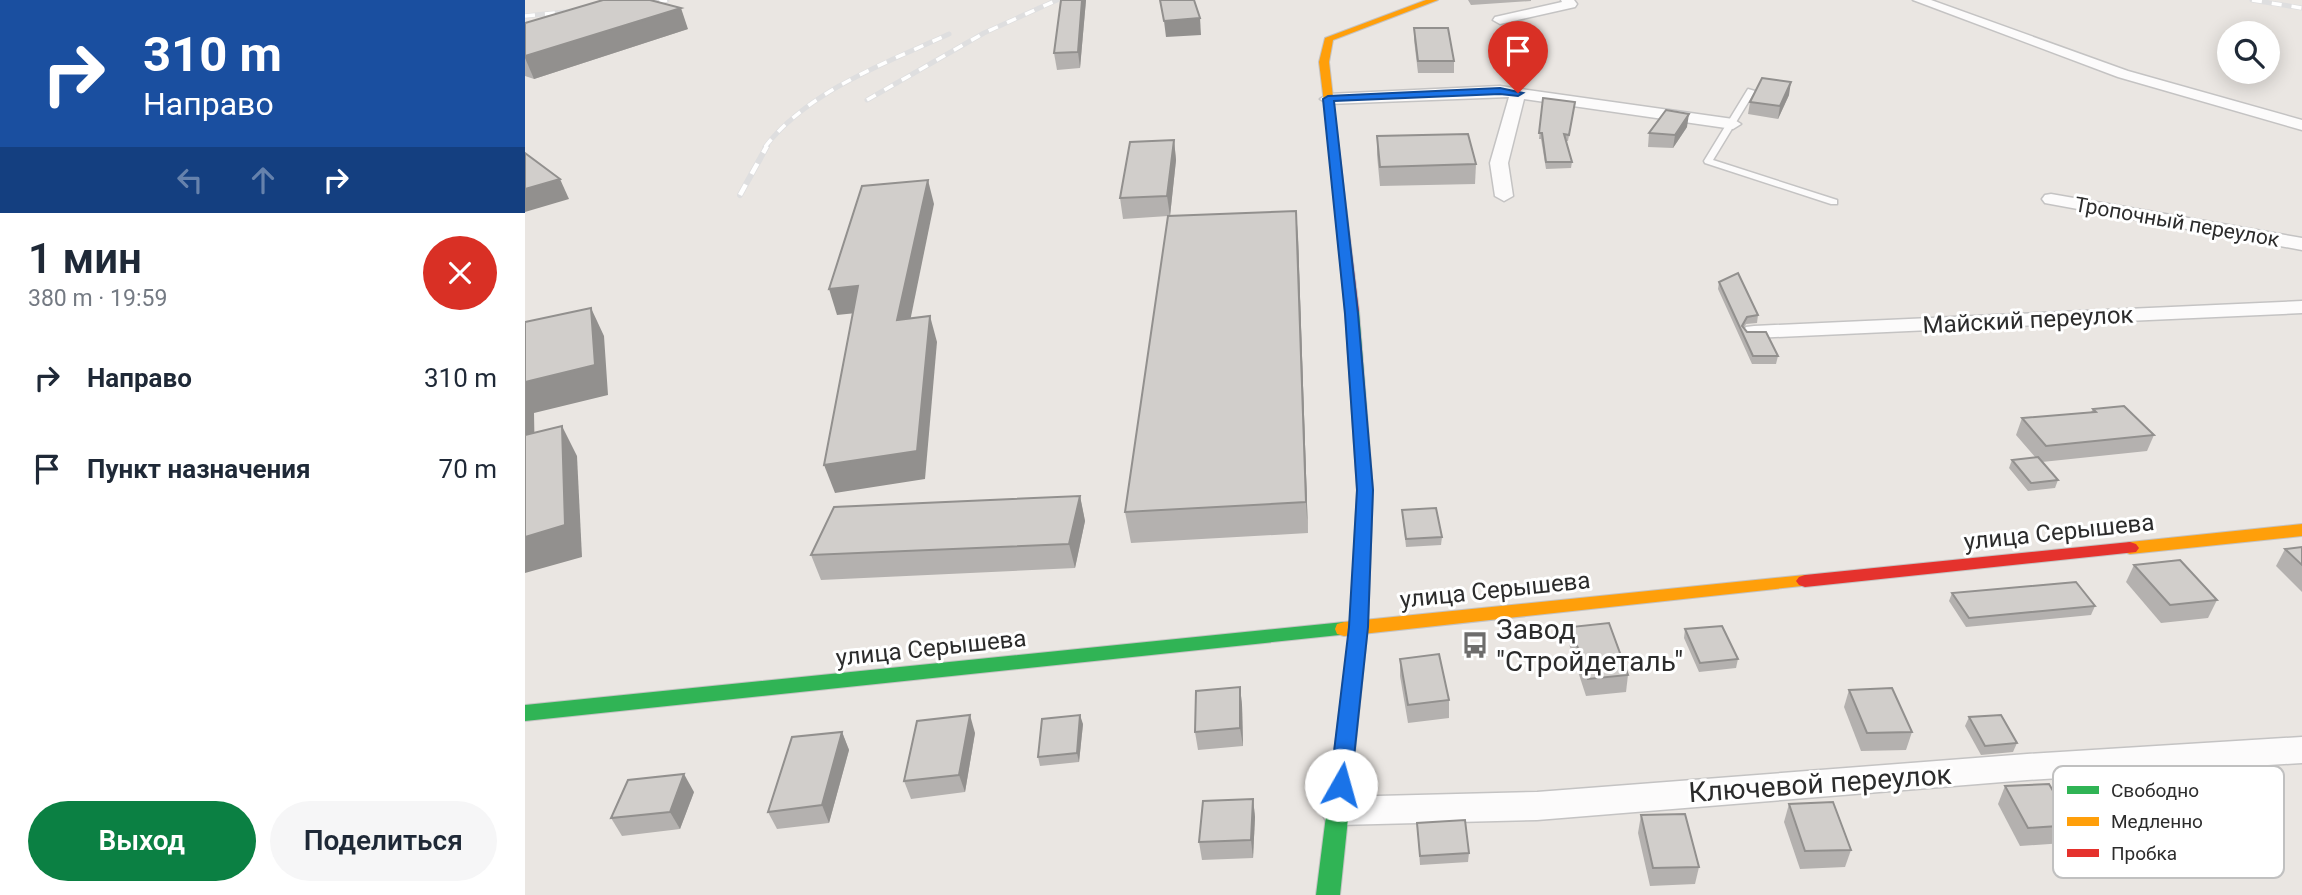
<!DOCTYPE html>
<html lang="ru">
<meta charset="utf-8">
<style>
:root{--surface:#fff;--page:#f6f6f7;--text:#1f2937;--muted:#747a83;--accent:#0b8043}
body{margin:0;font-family:Roboto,sans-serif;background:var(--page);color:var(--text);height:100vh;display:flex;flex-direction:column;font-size:26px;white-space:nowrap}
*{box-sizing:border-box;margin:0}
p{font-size:23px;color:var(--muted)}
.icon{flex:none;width:38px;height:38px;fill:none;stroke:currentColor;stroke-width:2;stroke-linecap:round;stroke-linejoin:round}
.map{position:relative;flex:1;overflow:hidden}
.side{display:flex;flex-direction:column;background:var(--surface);width:525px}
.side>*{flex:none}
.hud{background:#1a4fa0;color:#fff;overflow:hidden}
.controls{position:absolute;left:1692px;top:21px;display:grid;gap:14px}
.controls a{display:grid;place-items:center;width:63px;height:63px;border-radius:50%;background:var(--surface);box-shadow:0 4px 18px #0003;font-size:35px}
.pin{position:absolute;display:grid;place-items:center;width:60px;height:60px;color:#fff;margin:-72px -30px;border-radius:50% 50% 50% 0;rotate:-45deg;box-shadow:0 0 7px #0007}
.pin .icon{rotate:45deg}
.me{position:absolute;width:77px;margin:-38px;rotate:7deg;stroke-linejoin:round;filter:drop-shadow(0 0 5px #0008)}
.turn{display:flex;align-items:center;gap:24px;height:147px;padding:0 28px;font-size:32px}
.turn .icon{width:91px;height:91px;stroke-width:2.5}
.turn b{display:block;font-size:49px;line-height:60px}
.lanes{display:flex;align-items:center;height:66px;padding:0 28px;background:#0003;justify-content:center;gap:35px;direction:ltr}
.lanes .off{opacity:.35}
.round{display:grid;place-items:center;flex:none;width:74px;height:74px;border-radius:37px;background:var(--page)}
.overview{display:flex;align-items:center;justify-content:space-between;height:119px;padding:0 28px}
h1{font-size:42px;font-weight:600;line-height:52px}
.cta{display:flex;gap:14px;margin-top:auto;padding:14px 28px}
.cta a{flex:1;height:80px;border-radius:42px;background:var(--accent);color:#fff;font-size:28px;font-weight:600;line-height:80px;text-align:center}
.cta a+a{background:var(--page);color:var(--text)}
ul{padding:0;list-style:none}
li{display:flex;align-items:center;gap:21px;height:91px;padding:0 28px}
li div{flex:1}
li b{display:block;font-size:26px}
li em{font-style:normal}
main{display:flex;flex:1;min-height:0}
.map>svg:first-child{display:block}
</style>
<main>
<section class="side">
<div class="hud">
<div class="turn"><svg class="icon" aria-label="right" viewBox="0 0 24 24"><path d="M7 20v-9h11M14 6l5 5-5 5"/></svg><div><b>310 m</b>Направо</div></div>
<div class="lanes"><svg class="icon off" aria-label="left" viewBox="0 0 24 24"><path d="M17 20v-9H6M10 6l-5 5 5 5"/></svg><svg class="icon off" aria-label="ahead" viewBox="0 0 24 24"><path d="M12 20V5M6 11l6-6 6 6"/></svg><svg class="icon" aria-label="right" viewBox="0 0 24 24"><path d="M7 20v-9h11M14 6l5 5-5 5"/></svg></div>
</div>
<div class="overview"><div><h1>1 мин</h1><p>380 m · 19:59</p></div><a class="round" style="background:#d93025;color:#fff"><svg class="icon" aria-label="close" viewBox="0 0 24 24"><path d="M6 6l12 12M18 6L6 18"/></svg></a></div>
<ul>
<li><svg class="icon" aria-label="right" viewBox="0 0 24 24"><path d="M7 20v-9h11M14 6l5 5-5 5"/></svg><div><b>Направо</b></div><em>310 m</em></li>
<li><svg class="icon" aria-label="arrive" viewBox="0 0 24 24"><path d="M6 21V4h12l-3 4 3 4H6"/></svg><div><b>Пункт назначения</b></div><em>70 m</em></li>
</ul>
<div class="cta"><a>Выход</a><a>Поделиться</a></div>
</section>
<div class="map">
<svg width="1777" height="895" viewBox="0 0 1777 895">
<rect width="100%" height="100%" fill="#eae6e2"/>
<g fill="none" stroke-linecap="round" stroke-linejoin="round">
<defs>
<path id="lane" d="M1223,89L1230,91L1188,160L1312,200V204H1306L1180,163L1179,161Z"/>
<g id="street">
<path d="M1036,0H1049L1052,4L1050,7L975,24L968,20L970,17L1037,2Z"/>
<path d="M1388,0H1406L1603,71L1777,120V130L1593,77Z"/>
<path d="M975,86L1208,119L1216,124L1208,129L999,99L983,163L988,196L979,201L970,196L965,163L984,97L803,104L795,99L803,94Z"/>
<path d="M1526,194L1777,238V250L1520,203L1517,199L1520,195Z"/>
<path d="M1777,301V313L1229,338L1221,337L1218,332L1221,327L1229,326Z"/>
<path d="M1777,737V763L1502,780L1012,820L813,825L801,821L796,811L801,801L813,797L1012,792L1502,754Z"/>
</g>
<path id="fast" d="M827,307L834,311L848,490L843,627L815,895H791L824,634L0,721V705L819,622L825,624L832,490L820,311Z"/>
<g id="slow">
<path d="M901,0H913L808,40L804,62L813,141L804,143L794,62L800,38Z"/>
<path d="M1777,524V536L1605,554L1599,552L1596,548L1599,544L1605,542Z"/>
<path d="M1280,575L1286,577L1289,581L1286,585L819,636L812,634L810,629L812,624L819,622Z"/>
</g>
<g id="jam">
<path d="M808,138L813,141L834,311L827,315L820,311L803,141Z"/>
<path d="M1605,542L1611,544L1614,548L1611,552L1280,587L1274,585L1271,581L1274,577L1280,575Z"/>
</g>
</defs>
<!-- lane casing -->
<use href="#lane" stroke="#c4c3c3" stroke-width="3"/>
<!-- street casing -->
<use href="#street" stroke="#c4c3c3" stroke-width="3"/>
<!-- fast casing -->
<use href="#fast" stroke="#c4c3c3" stroke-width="2"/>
<!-- slow casing -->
<use href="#slow" stroke="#c4c3c3" stroke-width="2"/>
<!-- jam casing -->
<use href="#jam" stroke="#c4c3c3" stroke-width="2"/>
<!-- lane -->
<use href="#lane" fill="#fcfbfb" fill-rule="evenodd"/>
<!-- street -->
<use href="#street" fill="#fcfbfb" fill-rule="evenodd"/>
<!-- fast -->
<use href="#fast" fill="#30b455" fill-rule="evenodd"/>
<!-- slow -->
<use href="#slow" fill="#ff9f0a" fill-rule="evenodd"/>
<!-- jam -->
<use href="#jam" fill="#e5322d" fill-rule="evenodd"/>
<defs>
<g id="rail-far1">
<path d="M1727,0L1777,8"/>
<path d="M115,6L142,0"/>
<path d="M0,16L50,11"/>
<path d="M342,100L459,33L532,0"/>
<path d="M240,147C284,90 361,63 424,34"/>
</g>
<path id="rail" d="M215,195L242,146"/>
</defs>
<!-- rail-far1 casing -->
<use href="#rail-far1" stroke="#dededf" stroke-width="5"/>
<!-- rail casing -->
<use href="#rail" stroke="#dededf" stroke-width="6"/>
<!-- rail-far1 -->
<use href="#rail-far1" stroke="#fff" stroke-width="3.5" stroke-dasharray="10" stroke-linecap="butt"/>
<!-- rail -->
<use href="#rail" stroke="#fff" stroke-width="4.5" stroke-dasharray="12" stroke-linecap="butt"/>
</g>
<!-- wall -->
<g fill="#b4b1af">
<path d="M561,0L555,68L532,70L529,53Z"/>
<path d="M943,0H1006V1L946,5Z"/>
<path d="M0,23L163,29L9,79L0,76Z"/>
<path d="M889,28L929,61V73H893L889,40Z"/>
<path d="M1264,95L1253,119L1223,114L1225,102Z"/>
<path d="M1018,98L1049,109L1043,141H1041L1047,162L1046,168L1021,169L1016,139H1014Z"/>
<path d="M1162,127L1148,148L1123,147L1124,133Z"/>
<path d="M852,136L951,164L950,184L855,186L852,155Z"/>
<path d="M649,140L651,160L645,216L773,237L783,533L606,543L600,512L643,216L598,219L595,198Z"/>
<path d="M1194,282L1233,315L1232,323L1221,324L1219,328L1222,332L1253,356L1251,364H1227L1193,289Z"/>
<path d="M1568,409L1629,435L1622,451L1517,462L1533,480L1530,488L1503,491L1484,468L1487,460L1511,458L1491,435L1497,418L1566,412Z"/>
<path d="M555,496L560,521L550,568L296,580L286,555Z"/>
<path d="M877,510L917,537L916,545L881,547Z"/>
<path d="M1777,547V592L1751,566L1760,549Z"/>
<path d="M1609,565L1692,600L1683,618L1636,623L1601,582Z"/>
<path d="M1427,593L1570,606L1566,615L1441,627L1424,601Z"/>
<path d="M1046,627L1103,675L1101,692L1061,696L1044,644Z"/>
<path d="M1160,629L1213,659L1211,668L1174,672L1159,638Z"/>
<path d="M875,659L924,700V718L883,723L875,676Z"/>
<path d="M715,687L717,705L718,746L673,750L670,732Z"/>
<path d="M1324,690L1387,732L1381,750L1336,751L1319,707Z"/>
<path d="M1444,717L1492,743L1488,752L1456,755L1440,726Z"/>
<path d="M558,724L554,762L515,766L513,757Z"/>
<path d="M317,732L324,750L304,823L252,829L243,812Z"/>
<path d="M450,733L440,792L386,799L379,781Z"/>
<path d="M1646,779L1714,811L1709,820L1670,826L1641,788Z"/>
<path d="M1480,786L1548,825L1539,843L1495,846L1473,804Z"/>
<path d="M169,792L155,829L97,836L86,818Z"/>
<path d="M728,799L730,817L728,858L677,860L674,842Z"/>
<path d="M1264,804L1326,850L1320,867L1275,869L1259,822Z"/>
<path d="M1116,815L1174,867L1170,884L1125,886L1113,833Z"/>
<path d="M892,823L944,853L943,862L895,865Z"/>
</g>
<!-- shaded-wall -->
<g fill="#92908e">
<path d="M557,0H561L555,68L553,52Z"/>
<path d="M156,8L163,29L9,79L0,58V56Z"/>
<path d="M675,18L676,35L641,37L639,21Z"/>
<path d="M1266,82L1264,95L1253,119L1255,106Z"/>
<path d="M1164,114L1162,127L1148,148L1150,135Z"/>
<path d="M649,140L651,160L645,216L642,196Z"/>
<path d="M35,179L44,199L0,212V189Z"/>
<path d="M403,180L409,204L380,346L372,320Z"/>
<path d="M771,211L773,237L783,533L781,502Z"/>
<path d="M333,286L341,312L312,315L304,289Z"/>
<path d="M66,308L79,336L83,395L9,413L10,467L0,449V382Z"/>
<path d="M405,316L412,342L400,479L310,493L299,465Z"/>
<path d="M37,426L52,456L57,557L0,573V537Z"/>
<path d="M555,496L560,521L550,568L544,544Z"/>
<path d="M715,687L717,705L718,746L715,728Z"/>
<path d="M445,715L450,733L440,792L434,775Z"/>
<path d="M555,715L558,724L554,762L552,753Z"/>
<path d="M317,732L324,750L304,823L297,805Z"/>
<path d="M159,774L169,792L155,829L145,812Z"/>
<path d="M728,799L730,817L728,858L726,840Z"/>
</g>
<!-- building -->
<g fill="#d1cecb" stroke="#92908e" stroke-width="2">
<path d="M78,0H125L156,8L0,56V23Z"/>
<path d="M536,0H557L553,52L529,53Z"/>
<path d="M635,0H669L675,18L639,21Z"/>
<path d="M889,28H923L929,61H893Z"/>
<path d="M1237,78L1266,82L1255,106L1225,102Z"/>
<path d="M1018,98L1050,102L1044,135L1039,134L1047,162H1021L1017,133H1014Z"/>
<path d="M1141,110L1164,114L1150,135L1124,133Z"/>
<path d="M943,134L951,164L855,167L852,136Z"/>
<path d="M649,140L642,196L595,198L605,142Z"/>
<path d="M0,153L35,179L0,189Z"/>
<path d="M403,180L372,320L405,316L392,451L299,465L333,286L304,289L337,186Z"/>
<path d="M771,211L781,502L600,512L643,216Z"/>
<path d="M1213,273L1233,315L1222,317L1217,326L1222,332H1241L1253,356H1228L1194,282Z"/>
<path d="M66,308L70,365L0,382V322Z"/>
<path d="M1599,406L1629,435L1521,446L1497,418L1571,412L1568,409Z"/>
<path d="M37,426L40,525L0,537V435Z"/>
<path d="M1513,457L1533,480L1506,483L1487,460Z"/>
<path d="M555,496L544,544L286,555L309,507Z"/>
<path d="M911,508L917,537L881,539L877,510Z"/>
<path d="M1777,547V565L1760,549Z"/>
<path d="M1655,560L1692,600L1645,605L1609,565Z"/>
<path d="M1551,582L1570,606L1444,618L1427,593Z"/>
<path d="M1084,623L1103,675L1063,679L1046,627Z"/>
<path d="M1197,626L1213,659L1175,663L1160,629Z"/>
<path d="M914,654L924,700L883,705L875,659Z"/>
<path d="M715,687V728L670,732L671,691Z"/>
<path d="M1367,688L1387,732L1342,733L1324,690Z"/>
<path d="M445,715L434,775L379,781L392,721Z"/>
<path d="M555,715L552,753L513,757L517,719Z"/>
<path d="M1476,715L1492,743L1460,746L1444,717Z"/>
<path d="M317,732L297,805L243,812L267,737Z"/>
<path d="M159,774L145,812L86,818L103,780Z"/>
<path d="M1524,784L1548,825L1503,828L1480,786Z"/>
<path d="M728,799L726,840L674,842L678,801Z"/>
<path d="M1308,802L1326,850L1280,851L1264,804Z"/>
<path d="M1160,814L1174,867L1128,868L1116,815Z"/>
<path d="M940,820L944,853L895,856L892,823Z"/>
</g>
<!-- route -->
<path fill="#1a73e8" stroke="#114b97" stroke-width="2" d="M975,88L998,93L993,96L975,94L809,101L833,314L848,490L843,627L826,785L823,791L816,794L808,791L805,785L824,627L832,490L820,314L798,99L803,96Z"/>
<!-- icons -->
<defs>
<symbol id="bus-bare" viewBox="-9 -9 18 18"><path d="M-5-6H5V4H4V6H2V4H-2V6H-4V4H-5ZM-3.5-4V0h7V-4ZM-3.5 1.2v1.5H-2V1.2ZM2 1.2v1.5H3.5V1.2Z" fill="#6e6d6c" stroke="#fff" stroke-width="2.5" paint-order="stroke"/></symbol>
</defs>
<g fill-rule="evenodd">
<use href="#bus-bare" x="931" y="626" width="38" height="38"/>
</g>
<g text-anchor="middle" stroke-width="6" stroke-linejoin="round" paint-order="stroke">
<!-- far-street labels -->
<g font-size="21" fill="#2c2c2c" stroke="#fff">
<text transform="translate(1652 222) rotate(10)" y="7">Тропочный переулок</text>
</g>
<!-- street labels -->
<g font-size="24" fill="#2c2c2c" stroke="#fff">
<text transform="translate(1503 320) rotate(-3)" y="8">Майский переулок</text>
<text transform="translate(1534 532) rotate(-6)" y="8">улица Серышева</text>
<text transform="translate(970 590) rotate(-6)" y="8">улица Серышева</text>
<text transform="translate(406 648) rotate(-6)" y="8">улица Серышева</text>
</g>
<!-- near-poi labels -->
<g font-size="28" fill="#2c2c2c" stroke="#fff" text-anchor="start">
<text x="971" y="639">Завод<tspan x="971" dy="32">"Стройдеталь"</tspan></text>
</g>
<!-- near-street labels -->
<g font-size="28" fill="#2c2c2c" stroke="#fff">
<text transform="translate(1295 783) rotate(-4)" y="10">Ключевой переулок</text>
</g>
</g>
<!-- legend -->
<rect x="1528" y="766" width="231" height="112" rx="10" fill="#fff" stroke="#c0c0c0" stroke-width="2"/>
<rect x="1542" y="786" width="32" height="8" fill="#30b455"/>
<rect x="1542" y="817" width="32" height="9" fill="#ff9f0a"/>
<rect x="1542" y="849" width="32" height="8" fill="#e5322d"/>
<g font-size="19" fill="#2c2c2c">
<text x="1586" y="797">Свободно</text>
<text x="1586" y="828">Медленно</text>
<text x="1586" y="860">Пробка</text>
</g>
</svg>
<div class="controls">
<a><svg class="icon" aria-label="search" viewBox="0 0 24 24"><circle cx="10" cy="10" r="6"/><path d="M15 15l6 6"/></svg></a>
</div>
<div class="pin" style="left:993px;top:93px;background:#d93025"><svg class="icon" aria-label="arrive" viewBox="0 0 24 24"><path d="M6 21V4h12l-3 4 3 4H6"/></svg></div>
<svg class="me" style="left:816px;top:785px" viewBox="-20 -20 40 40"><circle r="19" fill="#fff"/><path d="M0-13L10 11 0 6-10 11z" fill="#1a73e8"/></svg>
</div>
</main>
